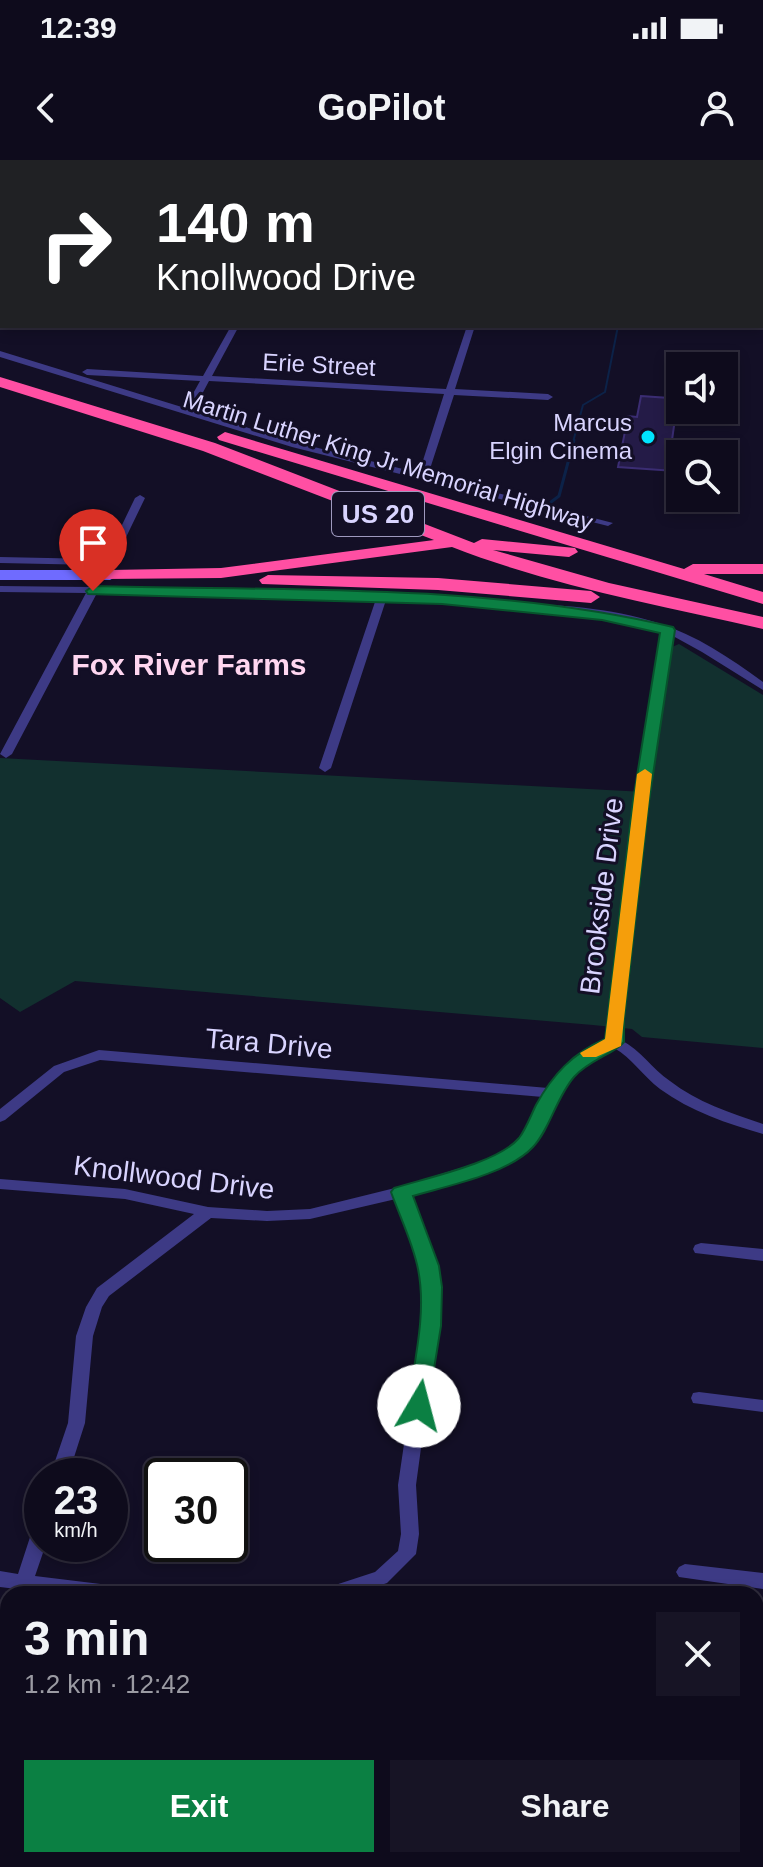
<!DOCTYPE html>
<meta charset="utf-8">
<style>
:root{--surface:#0e0b1c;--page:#171425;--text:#f1f3f6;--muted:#9b9ba3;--line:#2e2b3b;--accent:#0b8043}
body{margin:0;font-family:Arial,sans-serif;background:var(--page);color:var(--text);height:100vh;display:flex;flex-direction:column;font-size:30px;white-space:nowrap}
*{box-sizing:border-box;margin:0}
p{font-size:26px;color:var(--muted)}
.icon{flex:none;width:44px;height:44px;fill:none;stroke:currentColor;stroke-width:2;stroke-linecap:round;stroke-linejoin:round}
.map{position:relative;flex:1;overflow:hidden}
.drawer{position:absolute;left:0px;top:1426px;width:764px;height:282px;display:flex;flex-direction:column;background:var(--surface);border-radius:24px 24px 0 0;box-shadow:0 4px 12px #0003,0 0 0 2px var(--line)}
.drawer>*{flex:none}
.banner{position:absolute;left:0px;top:0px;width:764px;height:168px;box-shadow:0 4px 12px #0003,0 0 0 2px var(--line);background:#202124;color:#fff;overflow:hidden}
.buttons{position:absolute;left:666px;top:192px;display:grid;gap:16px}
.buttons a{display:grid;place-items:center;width:72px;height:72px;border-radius:0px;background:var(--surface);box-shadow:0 4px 12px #0003,0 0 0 2px var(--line);font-size:40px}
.speed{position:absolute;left:24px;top:1298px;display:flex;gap:16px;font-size:40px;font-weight:700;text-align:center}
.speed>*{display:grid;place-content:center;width:104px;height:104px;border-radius:50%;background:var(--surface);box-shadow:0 4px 12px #0003,0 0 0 2px var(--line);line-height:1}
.speed small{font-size:20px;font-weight:400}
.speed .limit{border:4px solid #111;border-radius:12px;background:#fff;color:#111}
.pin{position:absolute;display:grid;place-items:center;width:68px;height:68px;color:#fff;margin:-82px -34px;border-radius:50% 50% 50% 0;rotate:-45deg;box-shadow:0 0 8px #0007}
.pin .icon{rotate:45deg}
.me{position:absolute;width:88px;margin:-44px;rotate:8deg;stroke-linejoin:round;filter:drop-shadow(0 0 6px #0008)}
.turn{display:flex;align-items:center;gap:28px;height:168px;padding:0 24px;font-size:36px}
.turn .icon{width:104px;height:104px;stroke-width:2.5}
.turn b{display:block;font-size:56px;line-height:68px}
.round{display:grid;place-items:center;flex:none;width:84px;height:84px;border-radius:0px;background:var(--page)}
.headline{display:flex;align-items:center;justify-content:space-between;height:136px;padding:0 24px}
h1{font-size:48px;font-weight:700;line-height:60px}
.cta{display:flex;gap:16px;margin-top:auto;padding:16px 24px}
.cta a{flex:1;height:92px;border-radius:0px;background:var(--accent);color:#fff;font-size:32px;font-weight:700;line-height:92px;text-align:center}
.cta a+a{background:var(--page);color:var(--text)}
.status{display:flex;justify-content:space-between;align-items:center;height:56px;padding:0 40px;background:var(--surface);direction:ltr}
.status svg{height:22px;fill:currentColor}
header{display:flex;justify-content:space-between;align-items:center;height:104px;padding:0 24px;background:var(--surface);font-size:36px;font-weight:700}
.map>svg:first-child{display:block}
</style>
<div class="status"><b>12:39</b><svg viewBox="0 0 49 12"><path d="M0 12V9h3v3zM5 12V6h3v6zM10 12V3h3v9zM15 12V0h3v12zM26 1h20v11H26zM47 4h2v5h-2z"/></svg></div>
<header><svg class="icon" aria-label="back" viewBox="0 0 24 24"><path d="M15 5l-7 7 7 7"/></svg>GoPilot<svg class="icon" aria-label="person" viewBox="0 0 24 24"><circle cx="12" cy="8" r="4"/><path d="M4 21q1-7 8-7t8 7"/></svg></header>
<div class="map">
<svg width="763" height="1707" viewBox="0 0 763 1707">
<rect width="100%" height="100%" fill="#130f26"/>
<!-- green -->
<path fill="#12302f" d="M679,484L763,535V888L642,877L632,869L593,865L75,821L20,852L0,838V598L645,632L672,487Z"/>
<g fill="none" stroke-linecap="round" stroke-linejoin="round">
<!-- stream-far1 -->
<path stroke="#0c2248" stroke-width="2" d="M573,282L583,245L605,232L618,166"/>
<!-- stream -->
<path stroke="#0c2248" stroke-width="3" d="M551,342L559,336L574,280"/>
</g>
<!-- building -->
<path fill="#241b47" stroke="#3b2d73" stroke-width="2" d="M641,236L669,238L666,259H675L670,294L680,296L675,311L618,307L628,256L637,257Z"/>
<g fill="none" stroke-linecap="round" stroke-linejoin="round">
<!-- street -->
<g fill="#3d3a85" fill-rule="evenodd">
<path d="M20,0H31L33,2H22Z"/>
<path d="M269,0H277L268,2Z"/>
<path d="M2,160V166H4L0,168V161Z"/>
<path d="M231,166H239L212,216L446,229L467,166H475L455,229L548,234L553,237L548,240L454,235L428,315L613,363L608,366L292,287L0,197V191L185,248L200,221L87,215L82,212L87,209L203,216ZM209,221L444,234L419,313L298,283L193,251Z"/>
<path d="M140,335L145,338L116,398L96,405L0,403V397L95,399L108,394L135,338Z"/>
<path d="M0,426C163,428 327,427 490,441C546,445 604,445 658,463C696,475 730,498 763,522V530L702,492L673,476L647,641L621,859V880C641,890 652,909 670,921C697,942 730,953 763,964V974C728,964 690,951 660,929C643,916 632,898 614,888C579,903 564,923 547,956C542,966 537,981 529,988C499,1014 448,1023 410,1035L436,1106L440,1148L416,1325L419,1374L416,1394L387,1423L354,1434H321L323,1429L375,1412L398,1391L401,1374L398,1325L424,1148L420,1106L396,1039L310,1059L267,1061L211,1058L109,1136L102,1147L93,1176L85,1263L68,1316H50L68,1263L76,1176L86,1147L97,1128L194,1054L125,1039L0,1029V1019L125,1029L208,1047L267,1051L310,1049L399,1027L493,998L520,980L543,937L100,900L64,912L5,960L0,962V949L54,906L99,890L548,928L582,891L607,880V859L635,641L662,472L632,462L593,456L386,440L331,608L325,612L319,608L376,439L97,433L12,594L6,598L0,594L86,433L0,432Z"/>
<path d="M701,1083L763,1089V1101L695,1093L693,1089L695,1085Z"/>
<path d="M699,1232L763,1240V1252L693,1243L691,1238L693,1233Z"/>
<path d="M42,1361V1384H46L35,1416L117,1426L124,1429L126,1434H58L0,1427V1411L18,1414L33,1368L36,1363Z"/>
<path d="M685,1404L763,1413V1429L679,1417L676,1412L679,1407Z"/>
<rect x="756" y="1614" width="7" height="18"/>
</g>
<!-- secondary -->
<g fill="#6f6bff" fill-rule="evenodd">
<rect x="0" y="30" width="2" height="6"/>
<rect x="762" y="66" width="1" height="7"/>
<path d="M0,410H110L118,415L110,420H0Z"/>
</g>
<!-- highway -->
<g fill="#ff4fa3" fill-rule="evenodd">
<path d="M0,217L215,283L474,383L482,379L575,388L578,392L569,397L493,390L609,423L763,457V469C659,445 552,426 452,387L221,418L104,419L101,415L110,410L221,408L434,380L203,291L0,227Z"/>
<path d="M225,272L684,409L693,404H763V414H704L763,432V444L219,280L217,277Z"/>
<path d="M268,415L438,418L591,431L600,437L591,443L438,430L262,424L259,420Z"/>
</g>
</g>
<!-- route -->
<path fill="#0b8043" stroke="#07532c" stroke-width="2" d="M93,426C281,431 491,423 673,467L675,470L649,641L624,859V882C614,894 589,900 574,917C556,938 550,969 533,987C508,1014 447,1026 413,1036L439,1106L442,1127L441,1166L427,1252L419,1254L411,1252L408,1246C414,1202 427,1153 418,1109C413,1083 400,1057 391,1032L394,1028C426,1018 498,1003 519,978C526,969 531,955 536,945C553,914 573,893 605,879L633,641L660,473L602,460L442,444L88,434L86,431Z"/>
<!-- slow -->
<path fill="#f59e0b" d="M645,609L652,614L624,859L621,886L596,897H583L580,893L605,879L637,614Z"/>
<!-- markers -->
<circle fill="#00e5ff" stroke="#130f26" stroke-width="3" cx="648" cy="277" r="8"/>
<g text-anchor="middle" stroke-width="6" stroke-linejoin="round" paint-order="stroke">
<!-- far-street labels -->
<g font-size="24" fill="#d9d4ff" stroke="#130f26">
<text transform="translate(319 205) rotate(3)" y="8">Erie Street</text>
<text transform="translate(388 301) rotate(17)" y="8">Martin Luther King Jr Memorial Highway</text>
</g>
<!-- far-poi labels -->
<g font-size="24" fill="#d9d4ff" stroke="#130f26" text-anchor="end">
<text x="632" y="271">Marcus<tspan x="632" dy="28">Elgin Cinema</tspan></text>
</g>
<!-- shield labels -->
<rect fill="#130f26" stroke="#9e99be" stroke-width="2" x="332" y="332" width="92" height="44" rx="6"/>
<g font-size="26" font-weight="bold" fill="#d9d4ff">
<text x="378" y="363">US 20</text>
</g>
<!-- street labels -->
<g font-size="28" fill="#d9d4ff" stroke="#130f26">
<text transform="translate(601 736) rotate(-83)" y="10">Brookside Drive</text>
<text transform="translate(269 883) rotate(5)" y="10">Tara Drive</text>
<text transform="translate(174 1017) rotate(7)" y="10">Knollwood Drive</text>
</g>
<!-- neighbourhood labels -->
<g font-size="30" font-weight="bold" fill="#ffd6f0" stroke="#130f26">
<text x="189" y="515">Fox River Farms</text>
</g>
</g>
</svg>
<div class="buttons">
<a><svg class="icon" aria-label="sound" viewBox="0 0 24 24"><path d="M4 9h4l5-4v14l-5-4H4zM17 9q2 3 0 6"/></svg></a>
<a><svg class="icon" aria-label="search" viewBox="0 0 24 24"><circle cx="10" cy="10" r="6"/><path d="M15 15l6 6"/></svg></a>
</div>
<div class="speed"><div>23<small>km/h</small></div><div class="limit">30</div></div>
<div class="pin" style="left:93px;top:431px;background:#d93025"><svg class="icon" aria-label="arrive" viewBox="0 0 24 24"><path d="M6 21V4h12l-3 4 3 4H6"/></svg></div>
<svg class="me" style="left:419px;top:1246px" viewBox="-20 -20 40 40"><circle r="19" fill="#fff"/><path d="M0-13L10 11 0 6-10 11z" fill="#0b8043"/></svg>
<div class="banner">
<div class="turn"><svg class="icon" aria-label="right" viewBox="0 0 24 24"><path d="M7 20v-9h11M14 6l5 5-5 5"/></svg><div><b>140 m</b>Knollwood Drive</div></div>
</div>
<section class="drawer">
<div class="headline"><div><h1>3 min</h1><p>1.2 km · 12:42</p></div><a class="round"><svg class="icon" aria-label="close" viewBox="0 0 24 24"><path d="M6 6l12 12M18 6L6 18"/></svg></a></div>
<div class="cta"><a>Exit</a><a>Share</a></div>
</section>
</div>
